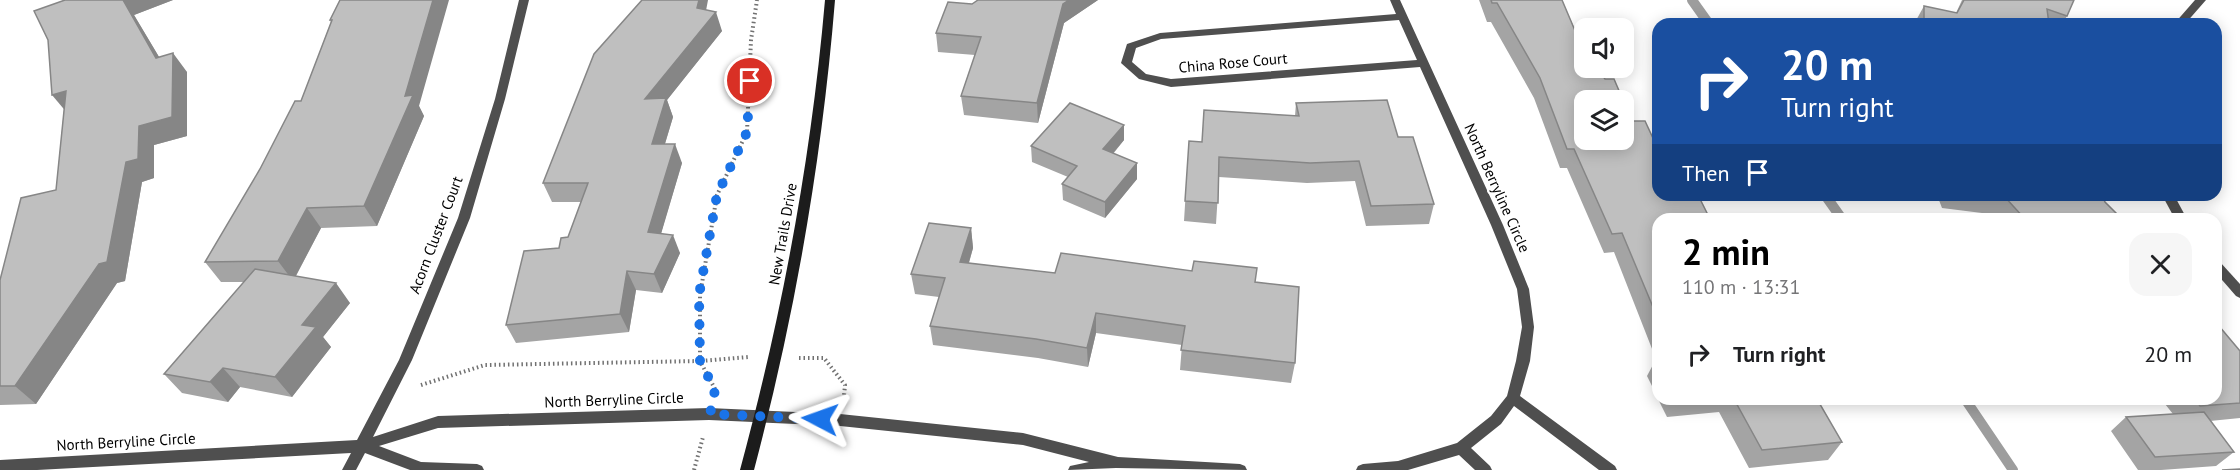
<!DOCTYPE html>
<meta charset="utf-8">
<style>
:root{--surface:#fff;--page:#f6f6f6;--text:#202124;--muted:#757577;--accent:#000}
body{margin:0;font-family:"PT Sans",sans-serif;background:var(--page);color:var(--text);height:100vh;display:flex;flex-direction:column;font-size:22px;white-space:nowrap}
*{box-sizing:border-box;margin:0}
p{font-size:20px;color:var(--muted)}
.icon{flex:none;width:33px;height:33px;fill:none;stroke:currentColor;stroke-width:2;stroke-linecap:round;stroke-linejoin:round}
.map{position:relative;flex:1;overflow:hidden}
.sheet{position:absolute;left:1652px;top:213px;width:570px;height:192px;display:flex;flex-direction:column;background:var(--surface);border-radius:18px;box-shadow:0 3px 15px #0003}
.sheet>*{flex:none}
.top-card{position:absolute;left:1652px;top:18px;width:570px;height:183px;border-radius:18px;box-shadow:0 3px 15px #0003;background:#1a4fa0;color:#fff;overflow:hidden}
.fabs{position:absolute;left:1574px;top:18px;display:grid;gap:12px}
.fabs a{display:grid;place-items:center;width:60px;height:60px;border-radius:12px;background:var(--surface);box-shadow:0 3px 15px #0003;font-size:30px}
.pin{position:absolute;display:grid;place-items:center;width:51px;height:51px;color:#fff;margin:-26px;border:3px solid #fff;border-radius:50%;box-shadow:0 2px 6px #0007}
.me{position:absolute;width:66px;margin:-33px;rotate:274deg;stroke-linejoin:round;filter:drop-shadow(0 0 4px #0008)}
.turn{display:flex;align-items:center;gap:21px;height:126px;padding:0 30px;font-size:27px}
.turn .icon{width:78px;height:78px;stroke-width:2.5}
.turn b{display:block;font-size:42px;line-height:51px}
.then{display:flex;align-items:center;height:57px;padding:0 30px;background:#0003;gap:12px;font-size:22px}
.round{display:grid;place-items:center;flex:none;width:63px;height:63px;border-radius:18px;background:var(--page)}
.headline{display:flex;align-items:center;justify-content:space-between;height:102px;padding:0 30px}
h1{font-size:36px;font-weight:800;line-height:45px;color:var(--accent)}
ul{padding:0;list-style:none}
li{display:flex;align-items:center;gap:18px;height:78px;padding:0 30px}
li div{flex:1}
li b{display:block;font-size:22px}
li em{font-style:normal}
.map>svg:first-child{display:block}
</style>
<div class="map">
<svg width="2240" height="470" viewBox="0 0 2240 470">
<rect width="100%" height="100%" fill="#fff"/>
<g fill="none" stroke-linecap="round" stroke-linejoin="round">
<!-- stream -->
<g stroke="#9d9d9d" stroke-width="10">
<path d="M1692,0L1709,24"/>
<path d="M1825,195L1842,219"/>
<path d="M1965,399L2013,470"/>
</g>
<!-- path -->
<g stroke="#717171" stroke-width="4" stroke-dasharray="1.5 3" stroke-linecap="butt">
<path d="M799,358H824L845,385L844,396"/>
<path d="M421,385L485,365L700,361L749,357"/>
<path d="M715,389L700,361V295L717,195L747,132L751,40L757,0"/>
<path d="M694,470L703,437"/>
</g>
<!-- street -->
<g fill="#4f4f4f" fill-rule="evenodd">
<path d="M519,0H529L505,99L470,218L412,360L373,437L438,416L709,408L840,414L1023,433L1118,457L1240,464L1245,466L1247,470L1116,468L1068,470L1070,466L1089,462L1023,445L840,426L709,420L438,428L379,446L421,462L477,464L482,466L484,470H410L365,453L356,470H342L351,453L37,470H0V460L357,440L399,360L458,218L495,99Z"/>
<path d="M1390,0H1400L1503,225L1529,289L1534,327L1530,361L1520,396L1615,466L1617,470H1599L1514,406L1501,424L1471,448L1490,466L1492,470H1475L1459,455L1408,470H1356L1358,466L1363,464L1398,461L1457,443L1491,416L1507,396L1516,361L1522,327L1517,289L1491,225L1420,67L1171,87L1139,79L1121,63L1127,44L1160,33L1396,14ZM1399,20L1417,60L1171,79L1146,74L1132,62L1136,48L1161,39Z"/>
<path d="M2195,0H2206L2185,24H2174Z"/>
<path d="M2162,195H2174L2187,219H2175Z"/>
<path d="M2216,260L2220,262L2240,284V298L2236,296L2216,273Z"/>
</g>
<!-- secondary -->
<path fill="#1c1c1c" fill-rule="evenodd" d="M825,0H835C822,160 795,315 754,470H740C782,315 811,160 825,0Z"/>
</g>
<!-- wall -->
<g fill="#a4a4a4">
<path d="M65,0H173L134,15L159,57L187,72V136L154,145V178L142,182L125,281L117,283L36,404L0,405V280L56,190L64,109Z"/>
<path d="M340,0L419,106L424,116L377,226L321,228L296,276L350,303L323,337L331,347L292,397L240,387L228,402L182,393L164,374L244,282H221L205,262L301,101L331,22L330,20Z"/>
<path d="M978,0H1098L1064,23L1038,123L964,115L961,96L975,55L938,52L936,33Z"/>
<path d="M1479,0H1562L1658,219V398L1647,376L1656,359L1614,252L1604,253L1567,168H1560L1534,98L1491,22H1487Z"/>
<path d="M1962,0H2074L2067,16L2062,24H1914L1924,6L1956,13Z"/>
<path d="M706,10L722,31L667,100L673,117L665,144L682,163L661,233L680,253L662,293L636,290L629,332L516,343L506,325L559,248L568,237L581,202H552L543,183Z"/>
<path d="M1296,103L1398,137L1434,204L1429,224L1366,226L1355,181L1307,183L1219,177L1216,224L1184,221L1189,141L1202,142L1295,116Z"/>
<path d="M1124,125V140L1113,154L1137,179L1105,218L1063,200L1062,184L1068,177L1032,162L1031,146Z"/>
<path d="M1937,195H2102L2105,202L2122,219H1994L1990,214L1942,208Z"/>
<path d="M971,228L973,248L969,263L1055,273L1255,282L1295,363L1291,383L1180,370L1182,345L1096,333L1088,367L1038,358L933,345L930,326L939,297L915,294L911,274Z"/>
<path d="M2240,351V418L2210,421L2234,452L2216,466L2161,470H2138L2111,431L2126,417L2173,414L2161,399H2216Z"/>
<path d="M1658,399H1817L1842,442L1828,460L1749,468L1719,412L1667,417Z"/>
</g>
<!-- shaded-wall -->
<g fill="#868686">
<path d="M123,0H173L134,15L171,77L156,58Z"/>
<path d="M433,0H449L419,106L424,116L377,226L364,206Z"/>
<path d="M699,0H708L703,27L697,8Z"/>
<path d="M1069,0H1098L1064,23L1038,123L1037,103L1063,4Z"/>
<path d="M716,12L722,31L667,100L673,117L659,163L652,144L645,99Z"/>
<path d="M173,53L187,72V136L154,145V178L142,182L125,281L117,283L36,404L15,386L126,162L139,126Z"/>
<path d="M66,91L68,114L52,95Z"/>
<path d="M1124,125V140L1103,165V149Z"/>
<path d="M675,144L682,163L656,251L648,232Z"/>
<path d="M1137,163V179L1105,218V202Z"/>
<path d="M307,208L321,228L293,281L278,261Z"/>
<path d="M971,228L973,248L963,282L960,262Z"/>
<path d="M673,235L680,253L662,293L654,274Z"/>
<path d="M627,271L636,290L629,332L620,314Z"/>
<path d="M336,283L350,303L323,337L331,347L292,397L275,377L302,325Z"/>
<path d="M1096,313V333L1088,367L1087,348Z"/>
<path d="M223,368L240,387L228,402L210,382Z"/>
</g>
<!-- building -->
<g fill="#bfbfbf" stroke="#868686" stroke-width="1.5" fill-rule="evenodd">
<path d="M65,0H123L156,58L173,53L172,117L139,126L138,159L126,162L107,262L99,264L15,386H0V280L21,198L56,190L66,91L52,95L48,40L34,11Z"/>
<path d="M340,0H433L405,96L413,95L364,206L307,208L278,261L205,262L260,169L295,101H301L332,20H330Z"/>
<path d="M642,0H699L697,8L716,12L645,99L666,98L652,144H675L648,232L673,235L654,274L627,271L620,314L506,325L524,251L559,248L561,238L568,237L588,183H543L594,54Z"/>
<path d="M978,0H1069L1063,4L1037,103L961,96L981,37L936,33L948,2L972,4Z"/>
<path d="M1491,0H1562L1576,33L1584,46V68H1597L1605,79H1614L1632,121H1645L1658,149V195H1698L1710,219H1658V319L1622,233L1612,234L1574,149H1567L1540,78L1497,3H1492ZM1584,100H1623V140H1584Z"/>
<path d="M1964,0H2074L2067,16L2047,9L2049,24H1924V6L1957,13Z"/>
<path d="M1387,100L1398,137H1413L1434,204L1371,206L1359,161L1310,163L1219,157L1218,203L1185,201L1189,141L1202,142L1204,110L1299,116L1296,103Z"/>
<path d="M1070,103L1124,125L1103,149L1137,163L1105,202L1062,184L1077,166L1031,146Z"/>
<path d="M2003,195H2102L2105,202L2122,219H2025Z"/>
<path d="M929,223L971,228L960,262L1055,273L1061,253L1192,271L1194,261L1257,268L1255,282L1299,287L1295,363L1181,350L1185,326L1096,313L1087,348L1036,339L930,326L945,278L911,274Z"/>
<path d="M255,269L336,283L302,325L316,327L275,377L223,368L210,382L164,374Z"/>
<path d="M2216,326H2219L2240,351V403L2200,406L2195,399H2216Z"/>
<path d="M1734,399H1817L1842,442L1762,450Z"/>
<path d="M2204,412L2234,452L2155,457L2126,417Z"/>
<path d="M2240,469V470H2222Z"/>
</g>
<g fill="none" stroke-linecap="round" stroke-linejoin="round">
<!-- route -->
<path stroke="#1a73e8" stroke-width="10" stroke-dasharray="0 18" d="M750,81L747,132L717,195L699,295L700,361L715,390L710,414L820,419"/>
</g>
<g text-anchor="middle" stroke-width="4.5" stroke-linejoin="round" paint-order="stroke">
<!-- street labels -->
<g font-size="15" fill="#000" stroke="#fff">
<text transform="translate(1233 63) rotate(-5)" y="5">China Rose Court</text>
<text transform="translate(1497 188) rotate(66)" y="5">North Berryline Circle</text>
<text transform="translate(783 234) rotate(-80)" y="5">New Trails Drive</text>
<text transform="translate(436 235) rotate(-69)" y="5">Acorn Cluster Court</text>
<text transform="translate(614 400) rotate(-2)" y="5">North Berryline Circle</text>
<text transform="translate(126 442) rotate(-3)" y="5">North Berryline Circle</text>
</g>
</g>
</svg>
<div class="fabs">
<a><svg class="icon" aria-label="sound" viewBox="0 0 24 24"><path d="M4 9h4l5-4v14l-5-4H4zM17 9q2 3 0 6"/></svg></a>
<a><svg class="icon" aria-label="layers" viewBox="0 0 24 24"><path d="M12 4l9 5-9 5-9-5zM3 14l9 5 9-5"/></svg></a>
</div>
<div class="pin" style="left:750px;top:81px;background:#d93025"><svg class="icon" aria-label="arrive" viewBox="0 0 24 24"><path d="M6 21V4h12l-3 4 3 4H6"/></svg></div>
<svg class="me" style="left:820px;top:419px" viewBox="-20 -20 40 40"><path d="M0-17L14 15 0 8-14 15z" fill="#1a73e8" stroke="#fff" stroke-width="4"/></svg>
<div class="top-card">
<div class="turn"><svg class="icon" aria-label="right" viewBox="0 0 24 24"><path d="M7 20v-9h11M14 6l5 5-5 5"/></svg><div><b>20 m</b>Turn right</div></div>
<div class="then">Then<svg class="icon" aria-label="arrive" viewBox="0 0 24 24"><path d="M6 21V4h12l-3 4 3 4H6"/></svg></div>
</div>
<section class="sheet">
<div class="headline"><div><h1>2 min</h1><p>110 m · 13:31</p></div><a class="round"><svg class="icon" aria-label="close" viewBox="0 0 24 24"><path d="M6 6l12 12M18 6L6 18"/></svg></a></div>
<ul>
<li><svg class="icon" aria-label="right" viewBox="0 0 24 24"><path d="M7 20v-9h11M14 6l5 5-5 5"/></svg><div><b>Turn right</b></div><em>20 m</em></li>
</ul>
</section>
</div>
